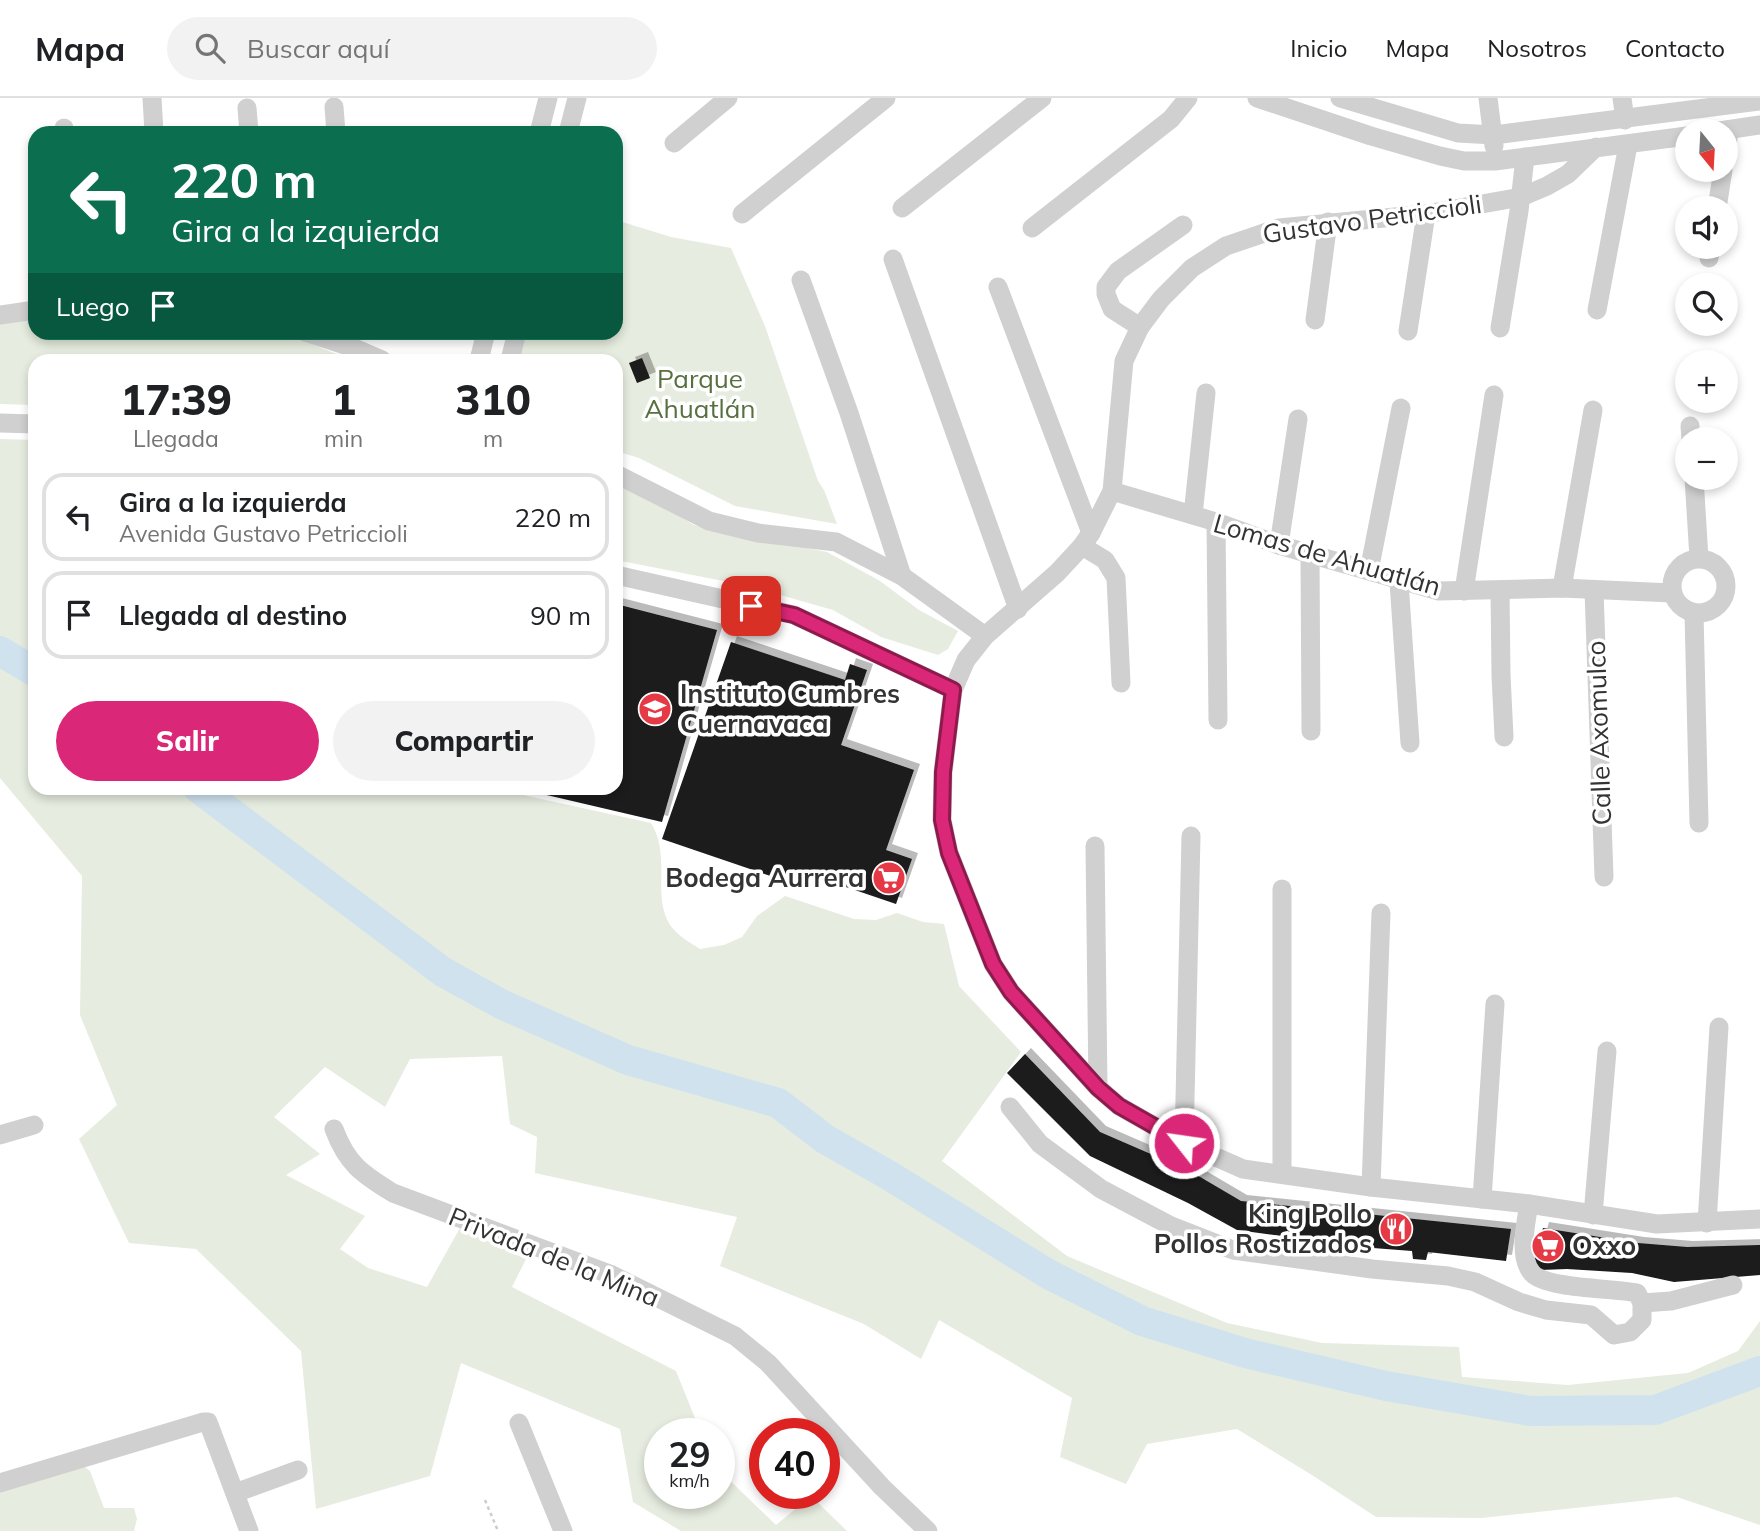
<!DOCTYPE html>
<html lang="es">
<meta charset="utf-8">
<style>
:root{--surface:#fff;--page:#f2f2f2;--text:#202124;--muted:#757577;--line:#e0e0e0;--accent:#db2777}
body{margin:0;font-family:Mulish,sans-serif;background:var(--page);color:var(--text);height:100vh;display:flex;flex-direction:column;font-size:26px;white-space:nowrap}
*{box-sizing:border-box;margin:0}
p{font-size:23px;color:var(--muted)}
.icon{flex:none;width:38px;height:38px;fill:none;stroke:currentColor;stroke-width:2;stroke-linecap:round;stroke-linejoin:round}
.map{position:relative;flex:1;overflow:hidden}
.panel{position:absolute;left:28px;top:256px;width:595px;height:441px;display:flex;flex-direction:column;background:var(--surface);border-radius:21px;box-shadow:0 4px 10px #0003}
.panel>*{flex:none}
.hud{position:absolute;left:28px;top:28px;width:595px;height:214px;border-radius:21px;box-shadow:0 4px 10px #0003;background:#0b6e4f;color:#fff;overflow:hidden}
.needle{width:46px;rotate:162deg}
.buttons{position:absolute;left:1675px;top:21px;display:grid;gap:14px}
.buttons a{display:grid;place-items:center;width:63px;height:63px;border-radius:50%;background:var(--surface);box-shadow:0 4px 10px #0003;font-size:35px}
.speed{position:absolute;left:644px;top:1320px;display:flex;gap:14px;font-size:35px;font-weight:700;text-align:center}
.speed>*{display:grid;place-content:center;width:91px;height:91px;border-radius:50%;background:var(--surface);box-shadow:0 4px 10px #0003;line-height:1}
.speed small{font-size:18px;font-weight:400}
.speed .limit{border:10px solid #d22;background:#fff;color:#111}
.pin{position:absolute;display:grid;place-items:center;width:60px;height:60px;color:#fff;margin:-30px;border-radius:14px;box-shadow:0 4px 10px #0006}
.me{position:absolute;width:77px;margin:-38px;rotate:300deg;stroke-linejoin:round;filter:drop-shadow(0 0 5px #0008)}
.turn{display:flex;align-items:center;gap:24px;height:147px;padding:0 28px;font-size:32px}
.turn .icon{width:91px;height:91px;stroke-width:2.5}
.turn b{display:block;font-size:49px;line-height:60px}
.then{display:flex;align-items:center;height:66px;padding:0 28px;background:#0003;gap:14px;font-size:26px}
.eta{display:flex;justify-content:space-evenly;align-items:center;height:119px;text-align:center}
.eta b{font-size:42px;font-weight:800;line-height:49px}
.primary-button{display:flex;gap:14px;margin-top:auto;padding:14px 28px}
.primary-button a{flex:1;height:80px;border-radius:42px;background:var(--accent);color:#fff;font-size:28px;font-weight:800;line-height:80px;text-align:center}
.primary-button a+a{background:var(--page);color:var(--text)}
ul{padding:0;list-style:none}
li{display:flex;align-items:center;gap:21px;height:88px;margin:0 14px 10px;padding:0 14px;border:4px solid var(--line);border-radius:21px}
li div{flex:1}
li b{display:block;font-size:26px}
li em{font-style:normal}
header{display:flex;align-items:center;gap:42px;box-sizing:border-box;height:98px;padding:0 35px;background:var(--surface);border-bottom:2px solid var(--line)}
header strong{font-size:33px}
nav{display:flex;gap:38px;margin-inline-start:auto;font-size:24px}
.search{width:490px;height:63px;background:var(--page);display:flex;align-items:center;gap:18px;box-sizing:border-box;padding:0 24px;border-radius:38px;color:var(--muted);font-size:26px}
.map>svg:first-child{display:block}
</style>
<header>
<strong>Mapa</strong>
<div class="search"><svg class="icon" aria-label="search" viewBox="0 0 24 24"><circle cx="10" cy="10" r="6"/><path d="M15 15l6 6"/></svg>Buscar aquí</div>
<nav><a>Inicio</a><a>Mapa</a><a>Nosotros</a><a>Contacto</a></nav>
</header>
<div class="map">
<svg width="1760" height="1433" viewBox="0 0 1760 1433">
<defs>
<filter id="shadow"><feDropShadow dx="6" dy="-6" stdDeviation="0" flood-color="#0004"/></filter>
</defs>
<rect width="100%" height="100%" fill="#fff"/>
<!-- green -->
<g fill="#e6ecdf">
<path d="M616,122L671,139L731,150L765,228L818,383L824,392L837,426L735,408L639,360L616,353V262H515L522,235L616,234Z"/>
<path d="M35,213V234L284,235L334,255L359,262H35V307L0,306V216Z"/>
<path d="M0,341L35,342V690H491L651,725C672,759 651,796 670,827C677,837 689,844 700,851L724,847L742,839L757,818L785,798L854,821L876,822L897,815L923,824L944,826L959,888L1021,954L942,1063L1067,1158L1227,1225L1322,1245L1459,1249L1462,1279L1568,1287L1688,1275L1738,1253L1760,1223V1427L1677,1399L1481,1420L1376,1419L1315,1379L1237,1331L1147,1346L1126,1386L1060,1359L1072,1300L939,1222L921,1261L864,1226L720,1168L737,1119L535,1075L537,1039L510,1026L502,958L410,961L385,1009L325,969L274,1019L320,1056L286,1077L365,1118L340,1151L368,1170L427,1189L460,1130L526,1161L512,1189L676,1273L701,1335H660V1395H719V1372L776,1427L811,1398L847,1433H681L633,1404L620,1331L461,1265L430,1378L316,1411L301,1253L196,1151L129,1145L79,1041L117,1007L80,917L82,778L0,680Z"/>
<path d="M616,386L648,399L694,427L827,454L880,483L919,512L958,533L948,551L938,557L881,539L833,512L749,488L616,462Z"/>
<path d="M76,1362L90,1373L104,1410H134L137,1421L134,1433H0V1386Z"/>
</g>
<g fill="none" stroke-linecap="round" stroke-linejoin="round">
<!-- river -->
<g stroke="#cfe2ee" stroke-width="30">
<path d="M0,553L35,574"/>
<path d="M198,690L443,874L503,907L628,962L778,1005L825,1041L890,1078L1048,1176L1142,1223L1245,1255L1386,1288L1530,1313L1655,1312L1760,1273"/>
</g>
</g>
<!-- building -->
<g fill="#1a1a1a" filter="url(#shadow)">
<path d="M642,260L650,280L637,285L629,265Z"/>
<path d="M616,506L717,532L662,724L521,691L616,690Z"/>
<path d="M731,544L845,582L850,566L867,572L841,647L914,672L886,752L912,761L896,806L793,771L788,784L662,741Z"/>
<path d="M1025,956L1100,1034L1190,1073L1241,1103L1511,1131L1506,1163L1428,1154L1426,1162L1413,1161L1412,1153L1373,1150L1237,1132L1188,1105L1090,1058L1007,975Z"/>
<path d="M1543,1130L1638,1145L1687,1149L1760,1147V1177L1674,1184L1632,1175L1567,1171L1540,1172L1534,1162Z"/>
</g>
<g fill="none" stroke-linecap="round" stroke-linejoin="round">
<!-- path -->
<path stroke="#cdcdcd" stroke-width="2.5" stroke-dasharray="3.5 3.5" stroke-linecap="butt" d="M485,1402L498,1433"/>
<!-- minor -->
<g stroke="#d0d0d0" stroke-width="19">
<path d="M152,0L154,35"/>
<path d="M1257,0L1371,38L1440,58L1464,63H1495L1687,38"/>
<path d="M1340,0L1458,35L1494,37L1760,3"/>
<path d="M1488,0L1494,48"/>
<path d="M1622,0L1625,22"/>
<path d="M334,9L336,35"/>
<path d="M247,10L249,35"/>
<path d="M64,30V35"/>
<path d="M1719,33L1760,27"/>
<path d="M539,35L548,0"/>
<path d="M568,35L577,0"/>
<path d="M674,45L728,0"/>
<path d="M1596,49L1568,76L1547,88L1521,99L1426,116L1279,130L1226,148L1192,170L1161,201L1140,229L1124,263L1112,393L1091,435L1082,448L1057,475L985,538L966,562L953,592L943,674L942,722L949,755L993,866L1011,894L1098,990L1119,1008L1184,1045L1243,1071L1371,1089L1529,1106L1657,1126L1760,1121"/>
<path d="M1726,57L1729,32"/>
<path d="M902,110L1042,0"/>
<path d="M1717,110L1723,72"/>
<path d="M742,116L886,0"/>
<path d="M1032,130L1171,21L1188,0"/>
<path d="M1709,160L1711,149"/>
<path d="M893,161L1018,511"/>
<path d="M801,182L849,315L902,478"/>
<path d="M998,189L1091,435"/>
<path d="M1597,212L1628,47"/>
<path d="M0,217L35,212"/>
<path d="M1315,222L1328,124"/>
<path d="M1140,229L1112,211L1106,196V189L1118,173L1183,127"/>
<path d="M1500,230L1519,113L1525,59"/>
<path d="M1408,233L1426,116"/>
<path d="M305,234L354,250L382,262"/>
<path d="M479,262L486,234"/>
<path d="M510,262L517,234"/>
<path d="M0,325L35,326"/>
<path d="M1690,328L1691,341"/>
<path d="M616,376L709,423L758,435L836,444L902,478L985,538"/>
<path d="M1694,380L1699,460"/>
<path d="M1112,393L1216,424L1279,447L1439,493L1562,490L1672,495"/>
<path d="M1193,417L1206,295"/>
<path d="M1216,424L1218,622"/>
<path d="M1279,447L1298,321"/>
<path d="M1082,448L1105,462L1116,480L1121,585"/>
<path d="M1310,456L1311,633"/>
<circle cx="1699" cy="488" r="27"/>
<path d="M1369,473L1401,310"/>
<path d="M616,477L794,517L953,592"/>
<path d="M1399,484L1410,645"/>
<path d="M1562,490L1593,312"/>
<path d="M1500,492L1501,577L1504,639"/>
<path d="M1594,492L1604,779"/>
<path d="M1464,493L1494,297"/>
<path d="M1694,515L1699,725"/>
<path d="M1095,748L1098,990"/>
<path d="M1010,1009L1040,1046L1101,1091L1169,1127L1233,1152L1372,1171L1448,1178L1475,1184L1519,1204L1546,1212L1591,1217L1614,1237L1630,1234L1642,1222V1205L1637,1195C1613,1190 1546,1191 1532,1175C1518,1159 1526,1124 1529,1106"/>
<path d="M334,1031C347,1066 362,1076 393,1095L612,1177L735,1238L768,1265L882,1389L928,1433"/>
<path d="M0,1037L34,1027"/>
<path d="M1184,1045L1191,738"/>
<path d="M1282,1076V791"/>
<path d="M1371,1089L1381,815"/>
<path d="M1482,1101L1495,906"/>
<path d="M1593,1117L1607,953"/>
<path d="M1707,1125L1719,929"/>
<path d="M1642,1205L1671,1203L1733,1187"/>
<path d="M519,1325L563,1433"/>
<path d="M0,1385L203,1324H208L249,1433"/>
<path d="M235,1395L298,1372"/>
</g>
</g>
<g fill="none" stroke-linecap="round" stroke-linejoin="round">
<defs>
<path id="route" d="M751,508L794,517L953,592L943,674L942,722L949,755L993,866L1011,894L1098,990L1119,1008L1184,1045"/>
</defs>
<!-- route casing -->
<use href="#route" stroke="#8e194d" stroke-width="18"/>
<!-- route -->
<use href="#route" stroke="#db2777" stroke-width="12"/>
</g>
<!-- icons -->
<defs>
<symbol id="school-disc" viewBox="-11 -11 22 22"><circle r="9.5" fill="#e63946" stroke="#fff"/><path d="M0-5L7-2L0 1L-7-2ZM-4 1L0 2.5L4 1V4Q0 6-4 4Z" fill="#fff"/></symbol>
<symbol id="supermarket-disc" viewBox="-11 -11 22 22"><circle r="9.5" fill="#e63946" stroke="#fff"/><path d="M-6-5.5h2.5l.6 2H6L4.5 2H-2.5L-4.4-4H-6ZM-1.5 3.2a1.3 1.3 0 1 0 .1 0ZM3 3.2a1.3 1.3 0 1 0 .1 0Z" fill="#fff"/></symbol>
<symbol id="restaurant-disc" viewBox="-11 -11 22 22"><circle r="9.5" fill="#e63946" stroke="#fff"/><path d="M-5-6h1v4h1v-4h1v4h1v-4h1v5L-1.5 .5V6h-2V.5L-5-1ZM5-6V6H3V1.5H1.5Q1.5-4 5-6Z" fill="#fff"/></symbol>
</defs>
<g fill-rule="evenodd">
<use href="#school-disc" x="636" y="592" width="38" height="38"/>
<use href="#supermarket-disc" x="870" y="761" width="38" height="38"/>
<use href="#restaurant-disc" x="1377" y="1112" width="38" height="38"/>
<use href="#supermarket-disc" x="1529" y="1129" width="38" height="38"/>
</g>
<g text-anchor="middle" stroke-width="7" stroke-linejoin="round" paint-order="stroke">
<!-- street labels -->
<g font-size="26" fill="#333" stroke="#fff">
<text transform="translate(1372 121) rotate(-8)" y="9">Gustavo Petriccioli</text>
<text transform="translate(1327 457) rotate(16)" y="9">Lomas de Ahuatlán</text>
<text transform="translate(1599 635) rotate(-92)" y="9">Calle Axomulco</text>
<text transform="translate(554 1159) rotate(22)" y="9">Privada de la Mina</text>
</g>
<!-- park labels -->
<g font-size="26" fill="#56703f" stroke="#fff">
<text x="700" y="290">Parque<tspan x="700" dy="30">Ahuatlán</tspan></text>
</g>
<!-- poi labels -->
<g font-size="26" font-weight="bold" fill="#333" stroke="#fff" text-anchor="start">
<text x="680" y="605">Instituto Cumbres<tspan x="680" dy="30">Cuernavaca</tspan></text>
<text x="864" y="789" text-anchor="end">Bodega Aurrera</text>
<text x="1372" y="1125" text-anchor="end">King Pollo<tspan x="1372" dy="30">Pollos Rostizados</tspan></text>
<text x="1572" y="1157">Oxxo</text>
</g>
</g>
</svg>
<div class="buttons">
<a><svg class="needle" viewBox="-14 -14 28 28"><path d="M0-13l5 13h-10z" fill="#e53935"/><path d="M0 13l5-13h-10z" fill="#757577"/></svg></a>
<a><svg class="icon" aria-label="sound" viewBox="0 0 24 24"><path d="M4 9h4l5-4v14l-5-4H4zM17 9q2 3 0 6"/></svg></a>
<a><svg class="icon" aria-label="search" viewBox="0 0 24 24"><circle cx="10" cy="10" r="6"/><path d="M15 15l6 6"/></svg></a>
<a>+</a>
<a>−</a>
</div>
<div class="speed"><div>29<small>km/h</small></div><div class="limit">40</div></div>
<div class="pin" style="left:751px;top:508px;background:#d93025"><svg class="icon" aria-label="arrive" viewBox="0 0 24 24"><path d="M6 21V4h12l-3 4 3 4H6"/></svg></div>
<svg class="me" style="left:1184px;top:1045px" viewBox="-20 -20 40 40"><circle r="17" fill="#db2777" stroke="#fff" stroke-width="3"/><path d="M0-11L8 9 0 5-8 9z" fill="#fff"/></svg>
<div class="hud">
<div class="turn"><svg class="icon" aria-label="left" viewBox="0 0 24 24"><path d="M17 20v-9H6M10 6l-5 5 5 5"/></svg><div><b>220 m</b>Gira a la izquierda</div></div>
<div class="then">Luego<svg class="icon" aria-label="arrive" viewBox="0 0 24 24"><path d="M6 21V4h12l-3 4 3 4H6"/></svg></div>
</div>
<section class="panel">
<div class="eta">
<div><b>17:39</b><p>Llegada</p></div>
<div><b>1</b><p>min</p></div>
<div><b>310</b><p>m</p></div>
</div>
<ul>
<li><svg class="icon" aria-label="left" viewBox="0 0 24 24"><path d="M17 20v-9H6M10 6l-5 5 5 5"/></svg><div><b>Gira a la izquierda</b><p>Avenida Gustavo Petriccioli</p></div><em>220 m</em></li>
<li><svg class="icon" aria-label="arrive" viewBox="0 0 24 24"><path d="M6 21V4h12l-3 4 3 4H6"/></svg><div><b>Llegada al destino</b></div><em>90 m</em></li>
</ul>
<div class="primary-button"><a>Salir</a><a>Compartir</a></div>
</section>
</div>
